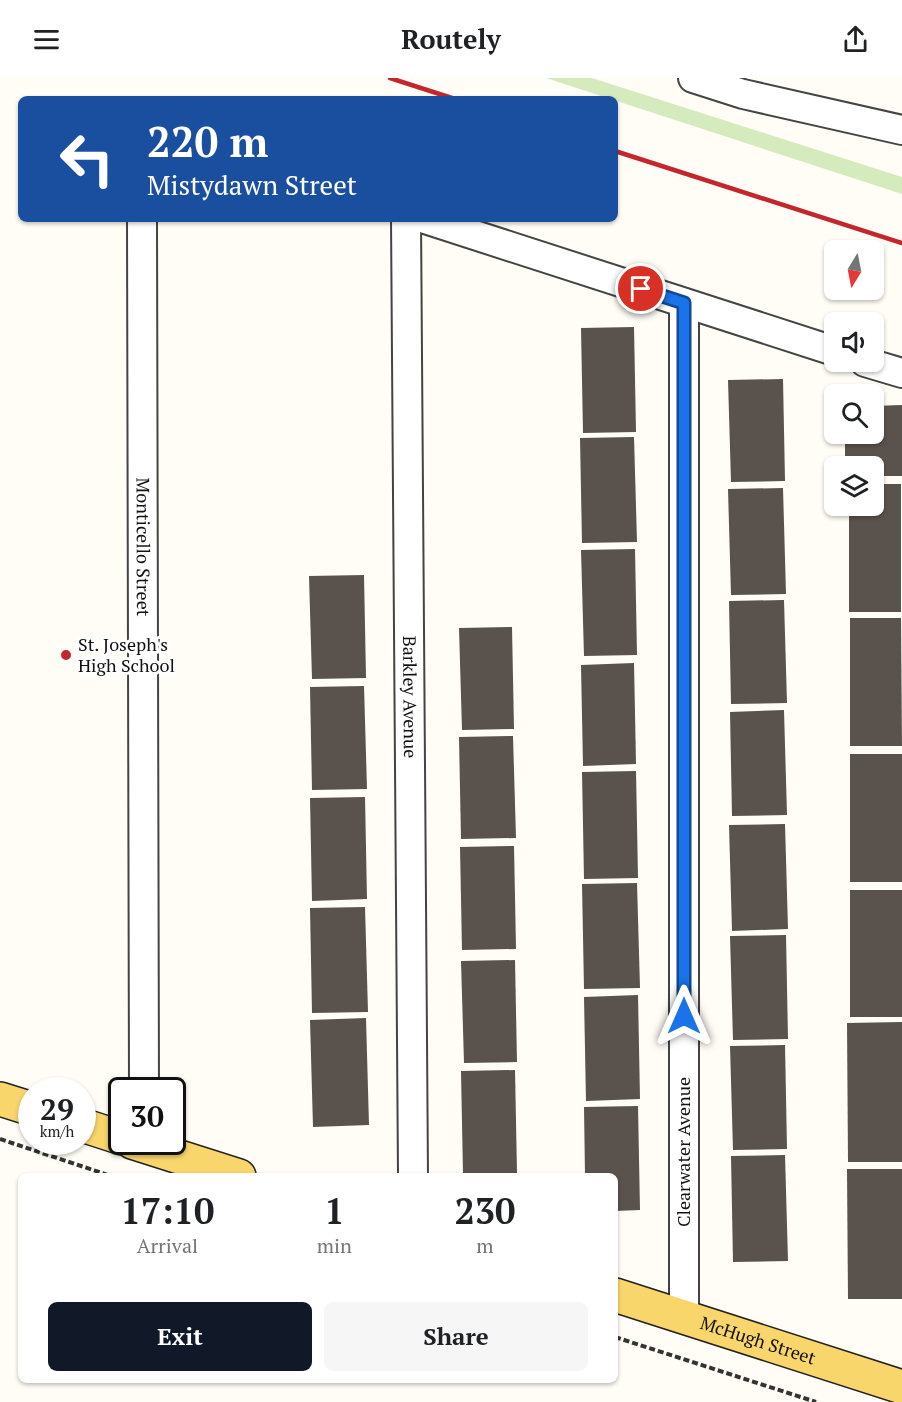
<!DOCTYPE html>
<style>
:root{--surface:#fff;--page:#f6f6f6;--text:#202124;--muted:#757577;--accent:#111827}
body{margin:0;font-family:"PT Serif",serif;background:var(--page);color:var(--text);height:100vh;display:flex;flex-direction:column;font-size:22px;white-space:nowrap}
*{box-sizing:border-box;margin:0}
p{font-size:20px;color:var(--muted)}
.icon{flex:none;width:33px;height:33px;fill:none;stroke:currentColor;stroke-width:2;stroke-linecap:round;stroke-linejoin:round}
.map{position:relative;flex:1;overflow:hidden}
.drawer{position:absolute;left:18px;top:1095px;width:600px;height:210px;display:flex;flex-direction:column;background:var(--surface);border-radius:9px;box-shadow:0 2px 4px #0004}
.drawer>*{flex:none}
.guide{position:absolute;left:18px;top:18px;width:600px;height:126px;border-radius:9px;box-shadow:0 2px 4px #0004;background:#1a4fa0;color:#fff;overflow:hidden}
.needle{width:39px;rotate:190deg}
.fabs{position:absolute;left:824px;top:162px;display:grid;gap:12px}
.fabs a{display:grid;place-items:center;width:60px;height:60px;border-radius:9px;background:var(--surface);box-shadow:0 2px 4px #0004;font-size:30px}
.speed{position:absolute;left:18px;top:999px;display:flex;gap:12px;font-size:30px;font-weight:700;text-align:center}
.speed>*{display:grid;place-content:center;width:78px;height:78px;border-radius:50%;background:var(--surface);box-shadow:0 2px 4px #0004;line-height:1}
.speed small{font-size:15px;font-weight:400}
.speed .limit{border:3px solid #111;border-radius:9px;background:#fff;color:#111}
.pin{position:absolute;display:grid;place-items:center;width:51px;height:51px;color:#fff;margin:-26px;border:3px solid #fff;border-radius:50%;box-shadow:0 2px 6px #0007}
.me{position:absolute;width:66px;margin:-33px;rotate:0deg;stroke-linejoin:round;filter:drop-shadow(0 0 4px #0008)}
.turn{display:flex;align-items:center;gap:21px;height:126px;padding:0 30px;font-size:27px}
.turn .icon{width:78px;height:78px;stroke-width:2.5}
.turn b{display:block;font-size:42px;line-height:51px}
.eta{display:flex;justify-content:space-evenly;align-items:center;height:102px;text-align:center}
.eta b{font-size:36px;font-weight:600;line-height:42px}
.primary-button{display:flex;gap:12px;margin-top:auto;padding:12px 30px}
.primary-button a{flex:1;height:69px;border-radius:9px;background:var(--accent);color:#fff;font-size:24px;font-weight:600;line-height:69px;text-align:center}
.primary-button a+a{background:var(--page);color:var(--text)}
header{display:flex;justify-content:space-between;align-items:center;height:78px;padding:0 30px;background:var(--surface);font-size:27px;font-weight:600}
.map>svg:first-child{display:block}
</style>
<header><svg class="icon" aria-label="menu" viewBox="0 0 24 24"><path d="M4 6h16M4 12h16M4 18h16"/></svg>Routely<svg class="icon" aria-label="share" viewBox="0 0 24 24"><path d="M12 15V3M7 8l5-5 5 5M5 13v7h14v-7"/></svg></header>
<div class="map">
<svg width="902" height="1324" viewBox="0 0 902 1324">
<rect width="100%" height="100%" fill="#fffdf5"/>
<!-- green -->
<path fill="#d5ebbd" d="M546,0H592L902,99V116Z"/>
<!-- building -->
<g fill="#5a524d">
<path d="M634,249L636,354L583,355L581,250Z"/>
<path d="M783,301L785,403L731,404L728,302Z"/>
<path d="M902,327V398H873V388H845V356H873V328Z"/>
<path d="M634,359L637,464L582,465L580,360Z"/>
<path d="M873,406H901V534H849V428H873Z"/>
<path d="M783,410L786,516L731,517L728,411Z"/>
<path d="M635,471L637,577L584,578L581,472Z"/>
<path d="M364,497L366,600L312,601L309,498Z"/>
<path d="M784,522L787,625L731,626L729,523Z"/>
<path d="M850,540H901L902,668H850Z"/>
<path d="M512,549L514,651L462,652L459,550Z"/>
<path d="M634,585L636,686L583,688L581,587Z"/>
<path d="M364,608L367,711L312,712L310,609Z"/>
<path d="M784,632L787,737L732,738L730,634Z"/>
<path d="M513,658L516,760L461,761L459,659Z"/>
<rect x="850" y="676" width="52" height="128"/>
<path d="M636,693L638,800L584,801L582,694Z"/>
<path d="M365,719L367,821L312,823L310,720Z"/>
<path d="M785,746L788,851L732,853L729,747Z"/>
<path d="M514,768L516,871L462,872L460,769Z"/>
<path d="M637,805L640,910L584,911L582,806Z"/>
<rect x="850" y="812" width="52" height="127"/>
<path d="M365,829L368,934L312,935L310,830Z"/>
<path d="M786,857L788,961L733,962L730,858Z"/>
<path d="M515,882L517,984L464,985L461,883Z"/>
<path d="M638,917L640,1021L586,1023L584,919Z"/>
<path d="M366,940L369,1047L313,1049L310,942Z"/>
<path d="M902,944V1084H848L847,945Z"/>
<path d="M785,967L787,1071L733,1072L730,968Z"/>
<path d="M515,992L517,1095L463,1097L461,993Z"/>
<path d="M638,1028L640,1132L615,1133V1098H585L584,1029Z"/>
<path d="M785,1077L788,1183L733,1184L731,1078Z"/>
<path d="M847,1091H902V1221H848Z"/>
</g>
<g fill="none" stroke-linecap="round" stroke-linejoin="round">
<defs>
<g id="minor">
<path d="M693,0L743,16L902,52"/>
<path id="s1" d="M142,141L144,1012"/>
<path id="s2" d="M406,141L413,1098"/>
<path d="M425,141L834,273"/>
<path d="M684,225V1238"/>
<path d="M865,284L902,295"/>
</g>
<g id="major">
<path d="M0,1021L32,1031"/>
<path d="M82,1047L122,1060"/>
<path d="M132,1064L239,1098"/>
<path id="s3" d="M615,1217L902,1309"/>
</g>
</defs>
<!-- minor casing -->
<use href="#minor" stroke="#444" stroke-width="32"/>
<!-- major casing -->
<use href="#major" stroke="#222" stroke-width="36"/>
<!-- path -->
<g stroke="#333" stroke-width="4" stroke-dasharray="6 3" stroke-linecap="butt">
<path d="M0,1061L111,1098"/>
<path d="M615,1259L816,1324"/>
</g>
<!-- minor -->
<use href="#minor" stroke="#fff" stroke-width="28"/>
<!-- major -->
<use href="#major" stroke="#f9d66b" stroke-width="33"/>
<!-- rail -->
<g stroke="#c4262e" stroke-width="4.5">
<path d="M390,0L455,21"/>
<path d="M615,73L902,165"/>
</g>
</g>
<g fill="none" stroke-linecap="round" stroke-linejoin="round">
<defs>
<path id="route" d="M641,211L684,225V938"/>
</defs>
<!-- route casing -->
<use href="#route" stroke="#114b97" stroke-width="15"/>
<!-- route -->
<use href="#route" stroke="#1a73e8" stroke-width="10"/>
</g>
<!-- markers -->
<circle fill="#c4262e" stroke="#fff" stroke-width="2" cx="66" cy="577" r="6"/>
<g text-anchor="middle" stroke-width="6" stroke-linejoin="round" paint-order="stroke">
<!-- street labels -->
<g font-size="18" fill="#111" stroke="#fff">
<text dy="6" stroke="none"><textPath href="#s1" startOffset="328">Monticello Street</textPath></text>
<text dy="6" stroke="none"><textPath href="#s2" startOffset="478">Barkley Avenue</textPath></text>
<text transform="translate(684 1074) rotate(-90)" y="6">Clearwater Avenue</text>
<text dy="6" stroke="none"><textPath href="#s3" startOffset="150">McHugh Street</textPath></text>
</g>
<!-- poi labels -->
<g font-size="18" fill="#111" stroke="#fff" text-anchor="start">
<text x="78" y="573">St. Joseph's<tspan x="78" dy="21">High School</tspan></text>
</g>
</g>
</svg>
<div class="fabs">
<a><svg class="needle" viewBox="-14 -14 28 28"><path d="M0-13l5 13h-10z" fill="#e53935"/><path d="M0 13l5-13h-10z" fill="#757577"/></svg></a>
<a><svg class="icon" aria-label="sound" viewBox="0 0 24 24"><path d="M4 9h4l5-4v14l-5-4H4zM17 9q2 3 0 6"/></svg></a>
<a><svg class="icon" aria-label="search" viewBox="0 0 24 24"><circle cx="10" cy="10" r="6"/><path d="M15 15l6 6"/></svg></a>
<a><svg class="icon" aria-label="layers" viewBox="0 0 24 24"><path d="M12 4l9 5-9 5-9-5zM3 14l9 5 9-5"/></svg></a>
</div>
<div class="speed"><div>29<small>km/h</small></div><div class="limit">30</div></div>
<div class="pin" style="left:641px;top:211px;background:#d93025"><svg class="icon" aria-label="arrive" viewBox="0 0 24 24"><path d="M6 21V4h12l-3 4 3 4H6"/></svg></div>
<svg class="me" style="left:684px;top:938px" viewBox="-20 -20 40 40"><path d="M0-17L14 15 0 8-14 15z" fill="#1a73e8" stroke="#fff" stroke-width="4"/></svg>
<div class="guide">
<div class="turn"><svg class="icon" aria-label="left" viewBox="0 0 24 24"><path d="M17 20v-9H6M10 6l-5 5 5 5"/></svg><div><b>220 m</b>Mistydawn Street</div></div>
</div>
<section class="drawer">
<div class="eta">
<div><b>17:10</b><p>Arrival</p></div>
<div><b>1</b><p>min</p></div>
<div><b>230</b><p>m</p></div>
</div>
<div class="primary-button"><a>Exit</a><a>Share</a></div>
</section>
</div>
